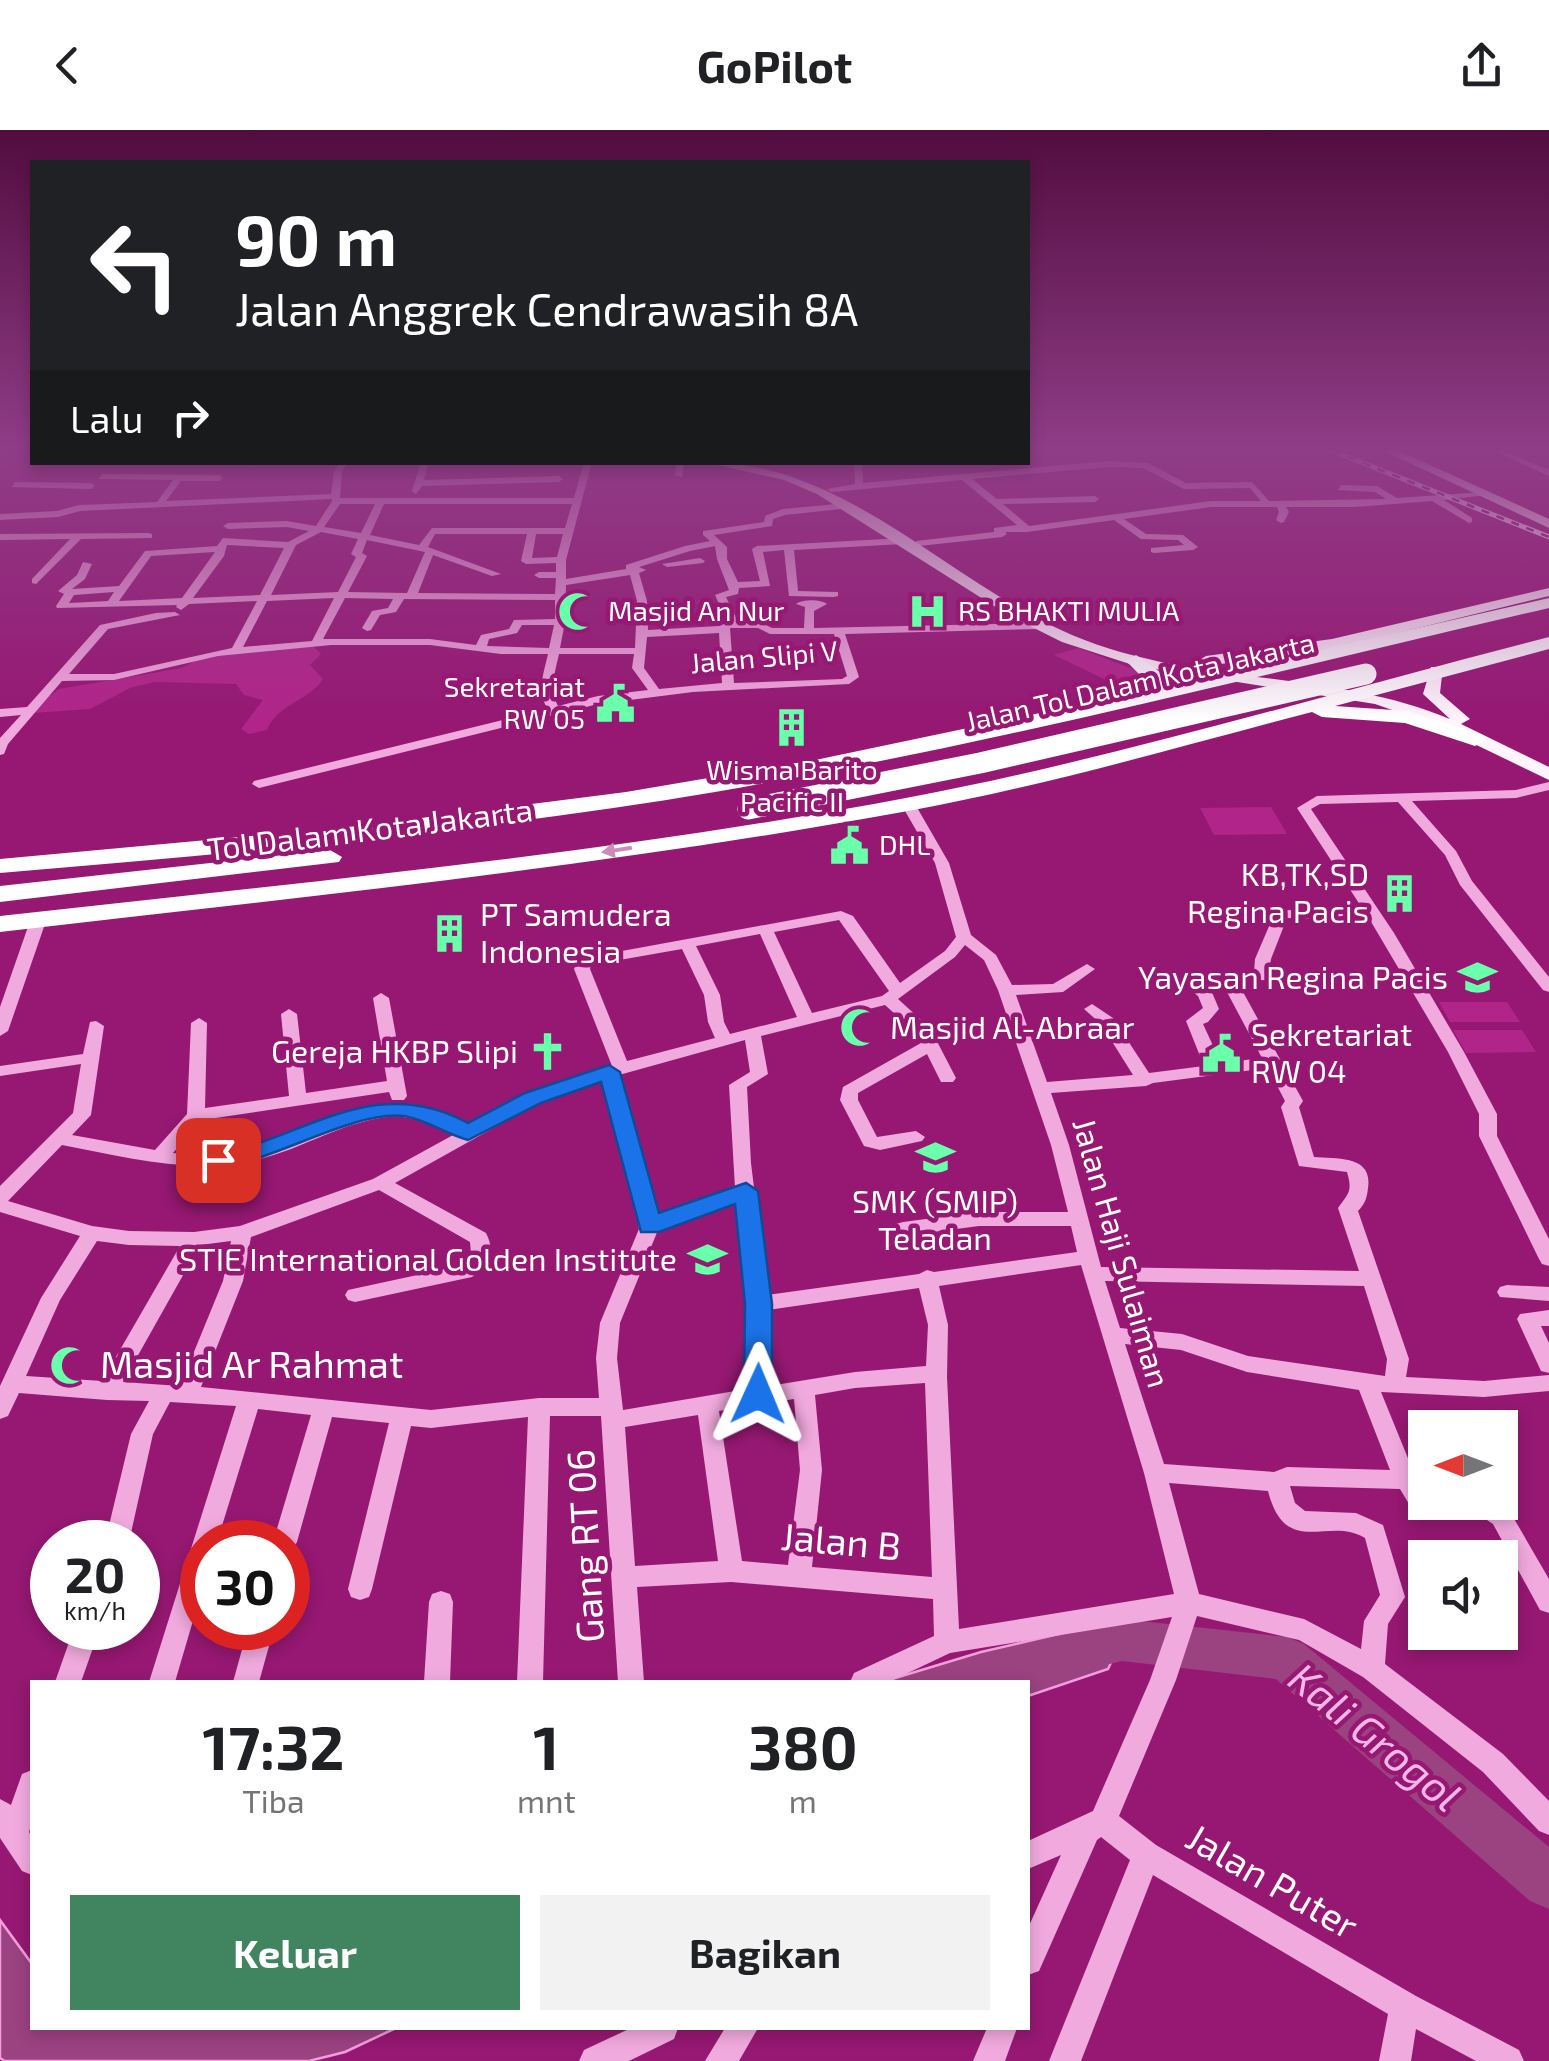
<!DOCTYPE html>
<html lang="id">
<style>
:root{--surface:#fff;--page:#f2f2f2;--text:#202124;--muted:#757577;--accent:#418560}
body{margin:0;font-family:"Exo 2",sans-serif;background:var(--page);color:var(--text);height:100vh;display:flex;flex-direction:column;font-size:38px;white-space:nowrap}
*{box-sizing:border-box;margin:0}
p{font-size:32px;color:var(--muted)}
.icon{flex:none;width:55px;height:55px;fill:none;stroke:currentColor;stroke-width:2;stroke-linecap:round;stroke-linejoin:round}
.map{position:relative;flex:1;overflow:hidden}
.panel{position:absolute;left:30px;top:1550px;width:1000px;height:350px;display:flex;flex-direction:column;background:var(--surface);border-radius:0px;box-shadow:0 5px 15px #0003}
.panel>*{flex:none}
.hud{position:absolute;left:30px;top:30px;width:1000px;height:305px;border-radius:0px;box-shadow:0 5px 15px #0003;background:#202124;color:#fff;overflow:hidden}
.needle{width:65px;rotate:270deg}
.tools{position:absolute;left:1408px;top:1280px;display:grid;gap:20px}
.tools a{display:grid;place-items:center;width:110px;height:110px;border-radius:0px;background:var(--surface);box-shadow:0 5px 15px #0003;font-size:50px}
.speed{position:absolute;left:30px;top:1390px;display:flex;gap:20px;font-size:50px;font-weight:700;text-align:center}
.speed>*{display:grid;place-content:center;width:130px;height:130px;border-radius:50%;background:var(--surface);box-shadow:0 5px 15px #0003;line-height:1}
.speed small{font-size:25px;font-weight:400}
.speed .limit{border:15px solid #d22;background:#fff;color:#111}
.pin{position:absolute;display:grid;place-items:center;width:85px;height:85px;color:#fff;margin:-42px;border-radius:20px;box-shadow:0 5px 15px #0006}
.me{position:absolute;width:110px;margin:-55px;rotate:1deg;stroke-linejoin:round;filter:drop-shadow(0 0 8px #0008)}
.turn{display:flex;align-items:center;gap:35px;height:210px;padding:0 40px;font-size:45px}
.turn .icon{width:130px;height:130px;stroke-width:2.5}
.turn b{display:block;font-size:70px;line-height:85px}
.then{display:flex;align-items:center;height:95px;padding:0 40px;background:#0003;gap:20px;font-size:38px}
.eta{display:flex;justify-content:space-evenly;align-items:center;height:170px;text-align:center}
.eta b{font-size:60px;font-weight:700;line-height:70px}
.primary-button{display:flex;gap:20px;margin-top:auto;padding:20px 40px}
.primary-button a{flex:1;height:115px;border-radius:0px;background:var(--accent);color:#fff;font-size:40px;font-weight:700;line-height:115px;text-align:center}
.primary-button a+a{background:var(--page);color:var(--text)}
header{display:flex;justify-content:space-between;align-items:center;height:130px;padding:0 40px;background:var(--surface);font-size:45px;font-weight:700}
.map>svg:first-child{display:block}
</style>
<header><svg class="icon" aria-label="back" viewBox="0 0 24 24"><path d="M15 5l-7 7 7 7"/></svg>GoPilot<svg class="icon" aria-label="share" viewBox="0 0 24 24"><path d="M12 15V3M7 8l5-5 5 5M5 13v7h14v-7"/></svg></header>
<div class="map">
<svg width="1549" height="1931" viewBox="0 0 1549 1931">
<rect width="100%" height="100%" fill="#961872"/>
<!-- green -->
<g fill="#b1258a">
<path d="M313,516L321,524L310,535L323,549C309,571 278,573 267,600L249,604L241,599L263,570L244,565L236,554L154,552L130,558L90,579L33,583L32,579L59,559L182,538L204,526Z"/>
<path d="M1078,518L1146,544V553L1129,561L1054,525Z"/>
<path d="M1271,677L1287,704L1214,705L1200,678Z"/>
<path d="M1439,872H1507L1520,892H1450Z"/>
<path d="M1453,900H1522L1536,922L1466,923Z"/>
</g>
<!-- water -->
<g fill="#9b4281" stroke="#f39ddd" stroke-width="2.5">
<path d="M1132,1487L1108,1539L1028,1566V1552H882L981,1522Z"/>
<path d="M0,1790L32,1834V1898H396L345,1922L309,1931H5L0,1928Z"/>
</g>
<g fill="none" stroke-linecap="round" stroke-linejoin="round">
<!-- river -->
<path fill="#9b4281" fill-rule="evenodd" d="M1122,1489L1287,1507L1304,1514L1549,1717V1779L1530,1771L1276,1549L1122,1531L1078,1542L1061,1535L1054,1520L1061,1505Z"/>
<!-- minor -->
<g fill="#f1aade" fill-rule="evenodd">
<path d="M1494,321H1504L1549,340V346Z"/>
<path d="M1108,331L1148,333L1186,353L1252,352L1269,371L1386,369L1375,362L1338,360L1341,355L1377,356L1397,368L1483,362L1487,365L1444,370L1472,388V392L1469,393L1432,371L1355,377H1286L1289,382L1284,392L1281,393L1276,390L1279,382L1277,377H1211L1124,389L1146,404L1183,405L1198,417L1193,420L1154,423L1151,422V418L1184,415L1178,410L1141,409L1114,390L1027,402H1005L1007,404L1002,407L919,416L916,415V411L994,402V398L1017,395L962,350L831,362L827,359L855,354L854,332H862L863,353ZM1108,337L1143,338L1184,359L1250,358L1261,371H1211L1029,396L1003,374L1095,372L1099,369L1095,366L997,369L972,349Z"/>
<path d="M339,332H348L342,342L340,368H574L584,332H592L566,430V449L626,439V435L685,416L710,411L703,405V401L764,392L765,386L783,379L847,373L850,374V378L785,385L773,389L772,396L714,405L727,417V429L738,452L760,451L752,419L757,416L903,408L908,411L903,414L794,420L798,461L838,462V466L834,467L789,466L784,420L763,422L770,456L739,458L738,464L726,467L738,492H760L772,498H804L805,477L796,474C803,469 820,469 827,474L814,481V498L1039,493L1044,496L1039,499L845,504L859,547L849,554L693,562L598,574L259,658L252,654L254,651L548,579C536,563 544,542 548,524H501L430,515H331L218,526L114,550L62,551L8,614L4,624L0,625V608L21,585L0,587V579L27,577L100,495L156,483L175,482L180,485L108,499L69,544H114L232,518L257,471L189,474L181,480L176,477L177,475L57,478L56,476L64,464L58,461L77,445L83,432L92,434L85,449L72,459L119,456L145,421L217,416L223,408L288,412L309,401L287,397L228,399L223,396L228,393L287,391L316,396L332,371V369L80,381L58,387L0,390V384L57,381L79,375L157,372L173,350L99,349L102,344L219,345L223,348L219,351H181L166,371L331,364L334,342ZM340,374H375L361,403L324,397ZM384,374H572L565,398H432L419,415L370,405ZM321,402L358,409L351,424L356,427L338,462L271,465L296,415ZM435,404H527L521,431L526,434L556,433V442H539L534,445L539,448H556L555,464L418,463L433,425L492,446L501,444L428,417ZM536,404H563L557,427L532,428ZM367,410L425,422L407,463L348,462L367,426L362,423ZM227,415L284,418L260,465L193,468L224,426ZM715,416L717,429L729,460L715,465L727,492L719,496L648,500L647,471L639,443L646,440L639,437L690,421ZM215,422L182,468L119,471L151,426ZM630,445L637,471L635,518H560L565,492L566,455ZM114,462L108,471L69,473L74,465ZM334,468L312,511L243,517L267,471ZM345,468L393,469L388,478L372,481L362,498L367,501L371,500L380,485L396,482L404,469L555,470V489L514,490L509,499L481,505L476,515L430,509H323ZM522,495H554L549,518L487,516L489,509L517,503ZM730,498H758L770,504H834L847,546L842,549L734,553ZM719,503L722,553L659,559L644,538L647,507ZM559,524H634L632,538L648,560L598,566L558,576C549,560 555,542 559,524Z"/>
<path d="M421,332H429L424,350L559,346L563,349L559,352L422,356L416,364L412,361Z"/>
<path d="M676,332H684L682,347L675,345Z"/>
<path d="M15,352L91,353L95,356L91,359L12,357Z"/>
<path d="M149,403L152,404V408L81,409L36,454L32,453V449L70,409L0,410V404Z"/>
<path d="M700,428L705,431L703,433L667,437L662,434Z"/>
<path d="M1549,652V660L1516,668L1412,671L1456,721L1472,751L1549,847V862L1543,860L1460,755L1445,725L1398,672L1320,674L1311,679L1394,803L1464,922L1497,984V1006L1549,1109V1136L1542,1134L1539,1129L1479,1006V984L1448,922L1370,790L1287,788L1271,829L1268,850L1201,851V854L1211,860L1219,879L1208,892L1203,894L1221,933L1262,928L1227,862L1235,857L1243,862L1303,971L1299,977L1314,1027C1337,1029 1373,1025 1368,1058C1367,1068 1365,1074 1358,1081L1409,1229L1406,1247L1484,1251L1549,1245V1261L1484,1267L1381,1262L1414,1343L1425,1360V1372H1496L1509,1380L1549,1449V1483L1540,1480L1493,1394L1487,1390L1412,1379L1400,1359L1290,1356L1295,1373L1305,1381L1356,1383L1383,1395L1405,1467L1388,1494L1385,1534L1503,1624L1549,1671V1705L1539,1701L1483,1642L1363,1547L1299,1510L1197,1486L1176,1550L1119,1686L1156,1715L1416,1866L1519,1920L1524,1931H1476L1416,1899L1411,1931H1379L1388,1884L1153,1745L1081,1931H1049L1130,1730L1101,1707L1097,1710L1039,1841L1028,1845V1798L1061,1725L1028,1739V1711L1093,1681L1150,1550L1172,1487L950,1523L889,1552H850L854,1543L934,1506L933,1469L731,1452L637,1457L644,1552H618L601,1286H550L543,1552H517L528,1287L431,1298L411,1296L372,1459L369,1467L360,1470L351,1467L348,1459L389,1293L332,1287L297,1412L293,1419L288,1421V1412H273L311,1285L258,1279L217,1412H202V1460L175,1552H149L236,1276L170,1272L153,1304L129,1412H105L131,1304L149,1271L107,1270L19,1263L8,1286L0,1289V1256L41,1168L80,1106L0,1082V1056L73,983L81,934L0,946V936L83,924L90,892L96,891L104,896L91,985L72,1005L155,1020L187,984L191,893L199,888L207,893L205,978L289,966L281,884L289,879L297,884L306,963L387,951L373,868L381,863L389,868L407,966L404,970H392L389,962L202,990L173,1023C210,1027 246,1022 281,1009C318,995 353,976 393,975C420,975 445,986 469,996L535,960L612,936L574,839L578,829L841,781L853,786L900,853L945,821L956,807L935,733L901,674L908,670L915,674L949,733L971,805L996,825L1012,855L1053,854L1087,834L1095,839L1063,862L1016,865L1047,952L1133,945L1101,894L1084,879L1092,874L1113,888L1149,943L1204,936L1186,891L1203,878L1198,866L1185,856L1188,843L1254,842L1255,829L1276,780L1364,781L1297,678L1317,666L1516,660ZM839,790L889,861L882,866L812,883L774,802ZM760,804L797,887L730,904L724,892L720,865L696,816ZM965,815L984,830L998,860L1051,1015L1068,1082H979L903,1092L896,1094L893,1099L896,1104L903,1106L979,1096H1071L1077,1122L934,1142L927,1140L919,1144L767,1165L751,1033L747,957L768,944L761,906L885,875L917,904L921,913L843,957L840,970L864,1016L880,1020L922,1011L925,1007L916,1001L877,1007L858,970V963L927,924L941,952H953L956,948L930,898L898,869L955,827ZM682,819L704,865L708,892L715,908L627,931L590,839L591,835ZM745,910L750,942L729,955L735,1058L658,1086L643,1023L619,945ZM1268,938L1285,971L1281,977L1299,1036L1347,1042C1353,1062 1348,1064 1338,1078L1359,1141L1101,1137L1069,1015L1051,963L1146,956L1153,953ZM603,950L631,1049L639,1099L600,1193L596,1228L599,1268H539L431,1280L201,1257L243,1151L251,1107L379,1060L470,1112L471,1124L459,1136L348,1160L345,1165L348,1170L355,1172L472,1147C489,1136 496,1122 486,1103L395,1053L547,968ZM397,986L426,991L455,1004L373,1049L240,1096L194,1102L129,1101L92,1096L8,1071L62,1015C127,1027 190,1045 256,1030C307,1018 342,990 397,986ZM737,1071L748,1187L747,1259L623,1280L617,1228L620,1193L658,1100ZM97,1111L129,1115L180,1116L102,1251L26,1246L60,1170ZM231,1111L223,1151L180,1256L123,1252L200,1115ZM1081,1135L1144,1343L1174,1464L959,1499L947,1247L948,1195L939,1156ZM1105,1151L1364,1156L1387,1229L1385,1246L1248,1226L1182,1204L1120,1198ZM919,1158L928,1195L926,1236L855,1242L769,1256L768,1180ZM1125,1214L1181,1220L1247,1242L1359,1260L1390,1340L1287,1337L1274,1342L1164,1334ZM925,1253L932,1447L812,1437L822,1340L815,1265L855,1258ZM794,1269L800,1340L788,1435L742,1431L719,1281ZM698,1285L718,1431L635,1436L625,1297ZM1169,1353L1268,1361C1286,1430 1329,1385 1365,1408L1380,1465L1364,1491L1361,1519L1304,1489L1199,1464Z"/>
<path d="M38,786L46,791L8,901L0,906V877L30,791Z"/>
<path d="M1507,1155L1549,1157V1171L1500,1167L1497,1162L1500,1157Z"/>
<path d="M1549,1180V1196H1541L1549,1213V1243L1541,1241L1517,1189L1520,1184Z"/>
<path d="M441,1461L450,1464L453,1472L450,1552H424L429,1472L432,1464Z"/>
<path d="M74,1498H100L81,1552H55Z"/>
<path d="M248,1498H274L259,1552H233Z"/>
<path d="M32,1640V1693L29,1702L32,1707V1745L22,1741L0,1708V1669L11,1675L22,1644Z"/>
<path d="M631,1898H678L674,1909L629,1931H579L584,1920Z"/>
<path d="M725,1898H758L739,1931H705Z"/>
<path d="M987,1898H1017L1005,1931H973Z"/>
</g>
<!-- major -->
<g fill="#fff4fb" fill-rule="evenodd">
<path d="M1384,321H1399L1549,389V398Z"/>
<path d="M704,332C847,332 947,452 1072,505C1192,556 1330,539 1450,589L1423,564L1431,537H1443L1440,563L1470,589L1461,594L1549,637V650L1435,595L1375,574L1136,536L1062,512L1010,486L817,364L784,350Z"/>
<path d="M1549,458V466L1332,519L1206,536L1198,531L1206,526L1332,509Z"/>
</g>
<!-- highway -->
<g fill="#fff" fill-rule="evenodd">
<path d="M1549,468V478C1272,542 995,614 715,662C478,702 239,723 0,743V729L358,696L626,662L820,629L1140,562L1143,548L1126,531L1136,525L1160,542L1163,556Z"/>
<path d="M1549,507V519L1335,576L1408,581L1483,605L1486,610L1475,616L1405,593L1322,587L1312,582C1178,617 1045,656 908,681C607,736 303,767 0,802V786C304,752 610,724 911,667C1126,626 1336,561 1549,507Z"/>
<path d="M330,720L342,727L339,732L0,772V756Z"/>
</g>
<defs>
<path id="rail" d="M1333,321L1549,407"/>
</defs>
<!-- rail casing -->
<use href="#rail" stroke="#fff" stroke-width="5"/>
<!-- rail -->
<use href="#rail" stroke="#961872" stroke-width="2.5" stroke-dasharray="8" stroke-linecap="butt"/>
<!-- highway-bridge -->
<path stroke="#fff" stroke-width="21" d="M748,679L980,633L1366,544"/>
</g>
<!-- one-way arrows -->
<defs><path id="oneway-solid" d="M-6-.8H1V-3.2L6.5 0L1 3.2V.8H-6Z" transform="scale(2.5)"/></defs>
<use fill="#ca8cb8" href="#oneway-solid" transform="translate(617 720) rotate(171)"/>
<!-- sky -->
<linearGradient id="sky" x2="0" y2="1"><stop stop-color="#520d3f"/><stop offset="0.54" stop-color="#8f3d87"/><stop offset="1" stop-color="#8f3d87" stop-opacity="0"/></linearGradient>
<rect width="1549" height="591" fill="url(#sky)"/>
<!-- route -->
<path fill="#1a73e8" stroke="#114b97" stroke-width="2.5" d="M609,935L620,942L659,1083L746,1053L758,1061L772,1174V1264L768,1272L758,1276L748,1272L744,1264L745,1174L735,1074L659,1102H641L601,952L541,973L468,1010C445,1004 428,990 404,986C355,980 274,1031 218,1038L206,1030L210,1024C222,1021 235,1021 248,1017C325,991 388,949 468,993L525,963Z"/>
<!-- icons -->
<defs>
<symbol id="mosque-bare" viewBox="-9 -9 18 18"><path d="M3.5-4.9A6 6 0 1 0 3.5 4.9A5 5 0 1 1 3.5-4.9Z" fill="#6affaa" stroke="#961872" stroke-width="2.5" paint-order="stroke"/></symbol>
<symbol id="hospital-bare" viewBox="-9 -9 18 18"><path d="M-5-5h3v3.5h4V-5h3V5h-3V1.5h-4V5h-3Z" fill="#6affaa" stroke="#961872" stroke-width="2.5" paint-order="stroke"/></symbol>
<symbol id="civic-bare" viewBox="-9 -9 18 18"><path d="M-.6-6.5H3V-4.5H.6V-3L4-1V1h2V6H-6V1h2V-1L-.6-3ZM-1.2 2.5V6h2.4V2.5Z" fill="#6affaa" stroke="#961872" stroke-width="2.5" paint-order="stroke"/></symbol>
<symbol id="building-bare" viewBox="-9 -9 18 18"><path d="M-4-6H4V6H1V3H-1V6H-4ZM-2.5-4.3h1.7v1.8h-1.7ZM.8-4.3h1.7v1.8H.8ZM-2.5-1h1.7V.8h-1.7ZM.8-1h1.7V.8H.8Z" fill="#6affaa" stroke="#961872" stroke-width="2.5" paint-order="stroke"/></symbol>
<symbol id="school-bare" viewBox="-9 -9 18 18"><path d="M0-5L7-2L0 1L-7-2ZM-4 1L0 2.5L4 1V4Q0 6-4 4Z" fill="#6affaa" stroke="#961872" stroke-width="2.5" paint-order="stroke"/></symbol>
<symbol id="church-bare" viewBox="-9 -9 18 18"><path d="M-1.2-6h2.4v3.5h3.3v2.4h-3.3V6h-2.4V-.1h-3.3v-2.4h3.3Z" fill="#6affaa" stroke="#961872" stroke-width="2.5" paint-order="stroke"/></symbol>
<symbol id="university-bare" viewBox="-9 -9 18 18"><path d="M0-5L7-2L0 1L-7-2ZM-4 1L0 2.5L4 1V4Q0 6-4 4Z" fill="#6affaa" stroke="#961872" stroke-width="2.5" paint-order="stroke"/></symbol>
</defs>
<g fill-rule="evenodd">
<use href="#mosque-bare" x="550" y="454" width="55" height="55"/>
<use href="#hospital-bare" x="900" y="454" width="55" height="55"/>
<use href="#civic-bare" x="588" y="546" width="55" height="55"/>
<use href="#building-bare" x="764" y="570" width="55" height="55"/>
<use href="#civic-bare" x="822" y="688" width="55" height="55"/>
<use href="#building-bare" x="1372" y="736" width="55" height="55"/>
<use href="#building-bare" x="422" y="776" width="55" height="55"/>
<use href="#school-bare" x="1450" y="820" width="55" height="55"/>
<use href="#mosque-bare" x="832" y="870" width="55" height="55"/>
<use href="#church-bare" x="520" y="894" width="55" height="55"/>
<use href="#civic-bare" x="1194" y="896" width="55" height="55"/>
<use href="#school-bare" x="908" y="1000" width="55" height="55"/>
<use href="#university-bare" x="680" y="1102" width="55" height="55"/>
<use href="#mosque-bare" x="42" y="1208" width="55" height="55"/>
</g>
<g text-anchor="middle" stroke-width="9" stroke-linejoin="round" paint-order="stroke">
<!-- far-poi labels -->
<g font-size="28" fill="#fff" stroke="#961872" text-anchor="start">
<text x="608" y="491">Masjid An Nur</text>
<text x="958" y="491">RS BHAKTI MULIA</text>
<text x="585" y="567" text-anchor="end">Sekretariat<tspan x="585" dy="32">RW 05</tspan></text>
<text x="792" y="650" text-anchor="middle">Wisma Barito<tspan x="792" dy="32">Pacific II</tspan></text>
<text x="879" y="725">DHL</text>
</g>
<!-- far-street labels -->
<g font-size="28" fill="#fff" stroke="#961872">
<text transform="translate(764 527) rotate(-5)" y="10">Jalan Slipi V</text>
<text transform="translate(1140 552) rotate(-13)" y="10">Jalan Tol Dalam Kota Jakarta</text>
</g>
<!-- street labels -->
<g font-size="32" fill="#fff" stroke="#961872">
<text transform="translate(370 700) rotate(-7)" y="11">Tol Dalam Kota Jakarta</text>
<text transform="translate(1121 1123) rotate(74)" y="11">Jalan Haji Sulaiman</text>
</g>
<!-- poi labels -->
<g font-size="32" fill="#fff" stroke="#961872" text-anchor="end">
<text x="1369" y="756">KB,TK,SD<tspan x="1369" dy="37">Regina Pacis</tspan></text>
<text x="480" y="796" text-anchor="start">PT Samudera<tspan x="480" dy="37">Indonesia</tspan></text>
<text x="1448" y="859">Yayasan Regina Pacis</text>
<text x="890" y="909" text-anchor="start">Masjid Al-Abraar</text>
<text x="1251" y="916" text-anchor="start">Sekretariat<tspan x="1251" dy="37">RW 04</tspan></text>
<text x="518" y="933">Gereja HKBP Slipi</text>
<text x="935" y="1083" text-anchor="middle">SMK (SMIP)<tspan x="935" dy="37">Teladan</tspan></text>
<text x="677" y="1141">STIE International Golden Institute</text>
</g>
<!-- near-poi labels -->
<g font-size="38" fill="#fff" stroke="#961872" text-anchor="start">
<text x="100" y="1248">Masjid Ar Rahmat</text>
</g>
<!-- near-street labels -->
<g font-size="38" fill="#fff" stroke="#961872">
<text transform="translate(841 1412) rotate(5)" y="13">Jalan B</text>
<text transform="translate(586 1416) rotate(-93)" y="13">Gang RT 06</text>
<text transform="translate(1272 1752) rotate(30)" y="13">Jalan Puter</text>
</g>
<!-- near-water labels -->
<g font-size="42" font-style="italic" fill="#f7b7e6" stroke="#961872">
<text transform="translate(1375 1607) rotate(39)" y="15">Kali Grogol</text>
</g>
</g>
</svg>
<div class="tools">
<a><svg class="needle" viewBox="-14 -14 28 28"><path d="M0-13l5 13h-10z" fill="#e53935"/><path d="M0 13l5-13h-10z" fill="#757577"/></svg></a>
<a><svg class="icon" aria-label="sound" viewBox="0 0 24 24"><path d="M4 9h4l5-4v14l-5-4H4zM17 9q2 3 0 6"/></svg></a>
</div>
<div class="speed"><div>20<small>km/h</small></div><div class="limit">30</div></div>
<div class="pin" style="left:218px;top:1030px;background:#d93025"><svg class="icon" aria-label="arrive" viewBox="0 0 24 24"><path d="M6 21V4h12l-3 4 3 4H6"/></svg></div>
<svg class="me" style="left:758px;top:1264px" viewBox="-20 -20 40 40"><path d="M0-17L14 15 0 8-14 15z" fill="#1a73e8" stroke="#fff" stroke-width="4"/></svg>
<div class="hud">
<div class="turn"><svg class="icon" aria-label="left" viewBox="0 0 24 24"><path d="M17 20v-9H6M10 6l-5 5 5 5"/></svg><div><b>90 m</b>Jalan Anggrek Cendrawasih 8A</div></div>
<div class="then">Lalu<svg class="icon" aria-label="right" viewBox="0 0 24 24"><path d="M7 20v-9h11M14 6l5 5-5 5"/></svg></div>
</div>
<section class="panel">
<div class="eta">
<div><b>17:32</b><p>Tiba</p></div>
<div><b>1</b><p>mnt</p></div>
<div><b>380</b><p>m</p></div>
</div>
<div class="primary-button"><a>Keluar</a><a>Bagikan</a></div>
</section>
</div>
